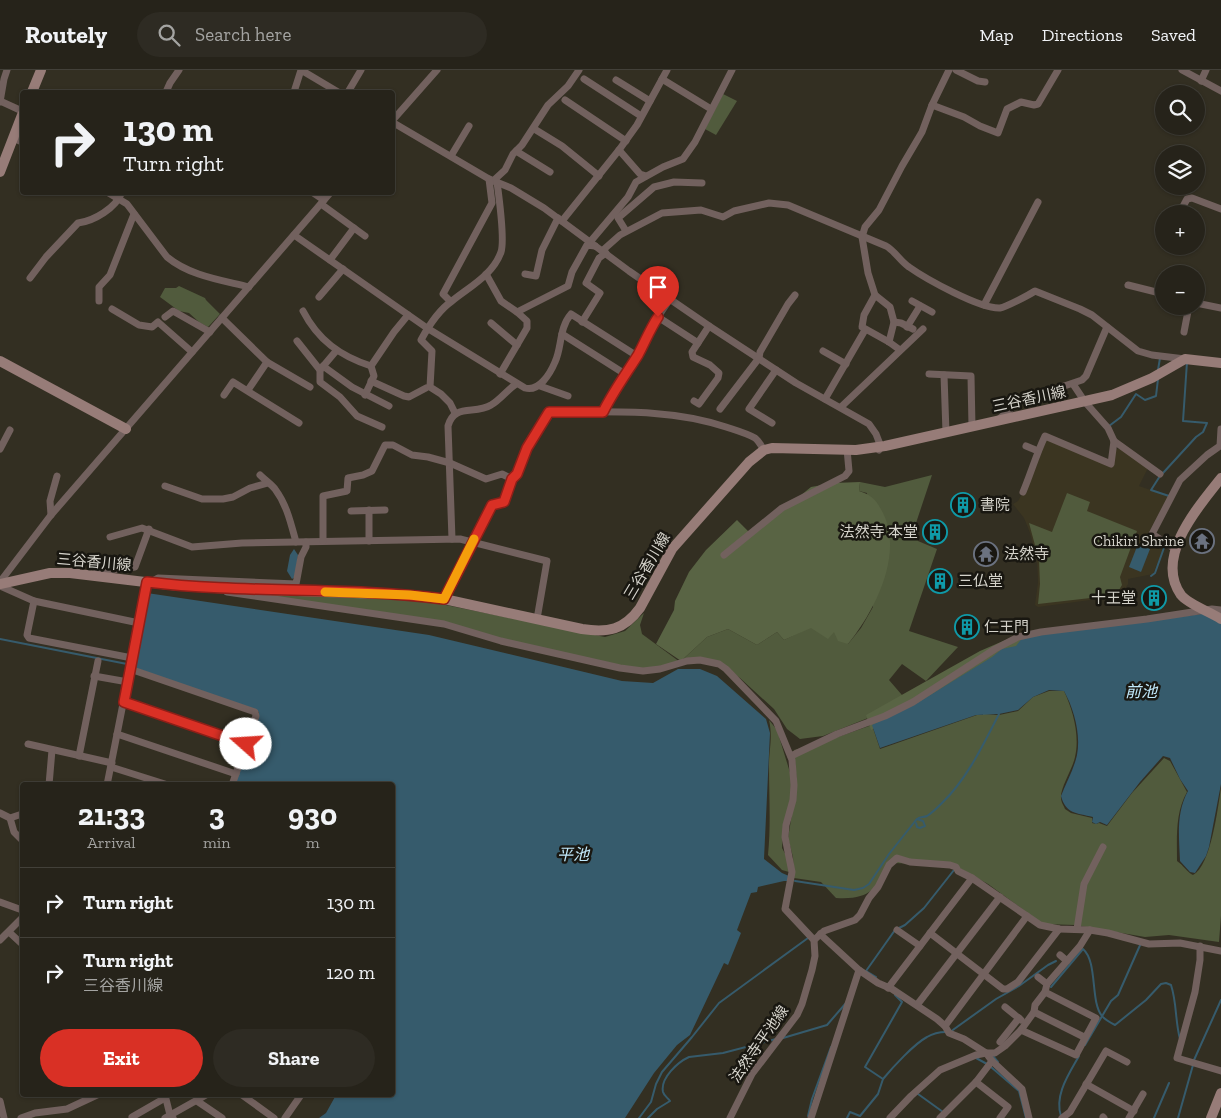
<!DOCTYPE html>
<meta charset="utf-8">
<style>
:root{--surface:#26231a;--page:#2e2b23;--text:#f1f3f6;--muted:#a4a4a2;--line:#424039;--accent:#d93025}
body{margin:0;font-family:"Zilla Slab","Noto Sans JP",serif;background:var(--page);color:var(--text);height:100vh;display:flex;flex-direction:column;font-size:19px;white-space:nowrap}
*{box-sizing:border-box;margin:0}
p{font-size:16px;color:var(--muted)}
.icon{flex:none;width:28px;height:28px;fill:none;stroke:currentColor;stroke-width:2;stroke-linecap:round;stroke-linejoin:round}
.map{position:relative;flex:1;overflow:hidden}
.drawer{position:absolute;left:20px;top:712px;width:375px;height:315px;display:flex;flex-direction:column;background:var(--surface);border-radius:5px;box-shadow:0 1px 4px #0004,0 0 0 1px var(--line)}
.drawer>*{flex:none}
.banner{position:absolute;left:20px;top:20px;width:375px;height:105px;border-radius:5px;box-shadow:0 1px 4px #0004,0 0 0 1px var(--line);background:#26231a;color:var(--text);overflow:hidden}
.tools{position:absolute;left:1155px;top:15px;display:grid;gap:10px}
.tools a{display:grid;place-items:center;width:50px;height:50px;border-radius:50%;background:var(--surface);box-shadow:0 1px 4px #0004,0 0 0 1px var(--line);font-size:25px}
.pin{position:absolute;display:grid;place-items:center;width:42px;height:42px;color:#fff;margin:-51px -21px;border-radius:50% 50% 50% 0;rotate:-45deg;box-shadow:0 0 5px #0007}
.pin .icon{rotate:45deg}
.me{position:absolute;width:55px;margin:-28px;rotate:289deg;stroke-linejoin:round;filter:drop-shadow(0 0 4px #0008)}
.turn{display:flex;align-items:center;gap:18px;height:105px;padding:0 20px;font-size:22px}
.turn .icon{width:65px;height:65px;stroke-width:2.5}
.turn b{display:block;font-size:35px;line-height:42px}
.eta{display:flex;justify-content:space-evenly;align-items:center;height:85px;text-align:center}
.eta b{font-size:30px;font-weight:700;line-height:35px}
.action{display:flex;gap:10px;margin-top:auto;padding:10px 20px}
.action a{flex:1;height:58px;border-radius:30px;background:var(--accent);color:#fff;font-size:20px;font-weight:700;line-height:58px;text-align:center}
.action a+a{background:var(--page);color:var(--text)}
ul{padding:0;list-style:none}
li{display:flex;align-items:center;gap:15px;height:70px;padding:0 20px;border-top:1px solid var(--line)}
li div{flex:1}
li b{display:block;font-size:19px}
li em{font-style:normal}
header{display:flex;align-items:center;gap:30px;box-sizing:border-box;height:70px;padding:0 25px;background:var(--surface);border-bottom:1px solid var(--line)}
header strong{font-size:24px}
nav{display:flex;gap:28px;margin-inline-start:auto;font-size:18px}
.search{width:350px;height:45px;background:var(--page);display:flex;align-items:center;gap:12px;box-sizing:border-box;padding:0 18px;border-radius:28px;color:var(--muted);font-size:19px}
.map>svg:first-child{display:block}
</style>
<header>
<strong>Routely</strong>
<div class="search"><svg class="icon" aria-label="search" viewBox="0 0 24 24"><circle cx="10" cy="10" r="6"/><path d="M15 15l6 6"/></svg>Search here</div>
<nav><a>Map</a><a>Directions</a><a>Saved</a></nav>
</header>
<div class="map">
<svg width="1221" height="1048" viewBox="0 0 1221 1048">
<rect width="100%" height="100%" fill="#332f22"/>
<!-- built -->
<path fill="#3b3521" d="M1047,369L1108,394L1116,379H1121L1148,398L1139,416L1168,426L1148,464L1165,475L1153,504L1128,509V514L1125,519L1122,523L1113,527L1038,537L1035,535L1038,512L1037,489L1030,463L1024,448L1013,434L1018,431L1022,424L1024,425Z"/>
<!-- green -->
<g fill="#515b3d">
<path d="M723,24L737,31L716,65L705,59Z"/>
<path d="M179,216L205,228L206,230L220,244L208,257L199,252L189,243L179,241L160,227L165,218H176Z"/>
<path d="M932,405L913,462L918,471L937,479L909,561L958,577L926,611L902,594L889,610L908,632L823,666L800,669L787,659L774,639L740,608L719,593L681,591L707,567L728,559L757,575L777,562L784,570L811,557L835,561L848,574L861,558L873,537L867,423L859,421L860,412L885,417Z"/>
<path d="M1067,423L1090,432L1087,441L1137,461L1120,507L1122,515L1119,520L1108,526L1038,534L1040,514L1039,490L1029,453L1052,462Z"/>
<path d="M251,523L416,529L605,567L625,561L644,543L640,555L642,564L680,592L643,600L501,570L448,554Z"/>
<path d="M1049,621H1064C1073,640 1080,666 1075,687C1073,698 1060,718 1061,728C1061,732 1064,736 1065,739L1071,743L1092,748V753L1096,754L1099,753L1107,756L1132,723L1164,688L1170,691L1187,722C1175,743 1177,768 1177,791C1183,795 1188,803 1193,805C1211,796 1218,737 1221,718V846L1219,872L1169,865L1145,867L1075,855L1043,854L988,814L954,795L893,793C875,819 870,830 836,828L821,812L794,808L793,787L788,768L797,714L794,680L818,674L872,655L880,679L977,645H999L1018,641L1033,627Z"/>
<path d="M769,650L777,660L792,709V726L783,763L782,778L789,791V802L782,800L768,785C771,755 769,725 769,696C769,678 773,668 769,650Z"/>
</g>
<!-- forest -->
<g fill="#596444">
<path d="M860,412L859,421C872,425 877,431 883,443C904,485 874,542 848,574L838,571L834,562L828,569L811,558L784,570L777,562L757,575L728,559L707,567L681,591L656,574L674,540L675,531L689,502L706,480L737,450L752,465L811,417L833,413Z"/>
<path d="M1077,563L996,596V644L983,645L981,599L871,660L866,645L980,581L1017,565Z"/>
</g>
<!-- water -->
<g fill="#365b6c">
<path d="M1138,474L1150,479L1141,502L1129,497Z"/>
<path d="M294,479L298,485L295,507L292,509L287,501L290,485Z"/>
<path d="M147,523L429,565L622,611L653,613L678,599H700L717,606L766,649L770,663L764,789L782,803L789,806L788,811H784L758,817L757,822L751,823L737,860L741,863L728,895L724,893L690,965L677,975L654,1003L625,1048H319L326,1043L336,1025H392V715H234L259,642L133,597Z"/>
<path d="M1209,543L1221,551V714L1209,777L1206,786L1195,803L1190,802L1180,791C1179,766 1176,743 1188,721L1180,709L1170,688L1163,686L1140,712L1107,755L1100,752L1096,754L1092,752L1093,747C1076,743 1066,744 1061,726C1066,713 1074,699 1077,685C1081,664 1074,639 1064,621L1049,620L1033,627L1018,640L999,644L976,645L880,678L872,655L914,635L992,587L1002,579L1016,576L1023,567Z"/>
</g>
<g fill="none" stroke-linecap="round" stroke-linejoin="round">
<!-- stream -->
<g stroke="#365b6c" stroke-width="2">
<path d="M1158,300L1160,288"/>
<path d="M1109,356L1121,347L1136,324L1145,330L1156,326L1158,309"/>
<path d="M1163,403L1196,367L1203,362L1207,353L1183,351L1187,292"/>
<path d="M1160,406L1151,420L1169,426"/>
<path d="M1151,506L1155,503L1165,475"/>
<path d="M0,569L127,594"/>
<path d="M916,753L917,757L920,758L925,756L923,751L917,749"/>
<path d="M795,811L854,820L863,818L869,814L889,784L916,750C920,746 923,748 927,746C932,743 938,737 942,733C967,709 983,675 999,644"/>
<path d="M876,907L866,901L895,860L905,855L924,838L954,800"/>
<path d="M1051,917L1083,879C1098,892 1090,932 1102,946C1105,950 1111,953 1115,955L1146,930L1161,914L1166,913L1171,915C1177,933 1175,951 1180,969"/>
<path d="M950,962L996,929L1019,916L1048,895L1056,891"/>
<path d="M783,968L827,955L846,933"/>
<path d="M1085,975L1111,931L1118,925L1141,873"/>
<path d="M992,985L998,992"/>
<path d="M976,988L987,994"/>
<path d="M1194,990L1221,930"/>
<path d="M991,997L1019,1021L1026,1048"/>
<path d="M883,1009C893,997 914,974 927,967C932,964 939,962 946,962"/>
<path d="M918,1024L943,1042"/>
<path d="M808,1046L812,1029L831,977"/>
<path d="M1061,1046C1054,1025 1069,1004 1079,986"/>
<path d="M639,1048L651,1032L656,1014L662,1002L692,967L719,933L808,868"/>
<path d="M648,1048L657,1039L670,1031C668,1028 664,1026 663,1022C660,1008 678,992 689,987L723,983L776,969"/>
<path d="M847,1048L850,1042L860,1046L878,1024L883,1009L865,997L902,932L895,925"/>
<path d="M1154,1048L1169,1013"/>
<path d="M1178,1048L1193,995"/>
</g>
<!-- minor -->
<g stroke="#72615e" stroke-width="7">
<path d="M956,0L978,11L985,12"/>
<path d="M1182,0L1221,21"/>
<path d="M584,9L641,46"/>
<path d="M662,9L711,39"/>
<path d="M616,10L650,31"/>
<path d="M1201,11L1206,0"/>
<path d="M166,22L170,13L179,0"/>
<path d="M294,22L301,0L338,22"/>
<path d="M348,22L361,0"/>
<path d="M565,30L626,71"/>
<path d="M0,31L22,41"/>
<path d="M0,32L4,9L7,0"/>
<path d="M932,35L964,47L980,56L998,63L1007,39L1021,32L1034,35L1038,34L1058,0"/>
<path d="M392,51L437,0"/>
<path d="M392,52L489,109L511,118L544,138L629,201L709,256L796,313L869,354L876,364L881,377L879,380"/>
<path d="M536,60L562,76L599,106"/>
<path d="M13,68L22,72"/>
<path d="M619,80L640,104L646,106"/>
<path d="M516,81L550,102"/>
<path d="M451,86L469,56"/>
<path d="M493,111L505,100L513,84L522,75L548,35L568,16L579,0"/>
<path d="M107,122L127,134L167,187C190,206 221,210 249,217"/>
<path d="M312,122L324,130"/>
<path d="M321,134L365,166"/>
<path d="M1179,144L1187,129L1192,128L1221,139"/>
<path d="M562,151L619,80L637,55L667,0"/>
<path d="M626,161L618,148L654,117L674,112L702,113"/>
<path d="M294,165L427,258L525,318C539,322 550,304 555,292C562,277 559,258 571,244L637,286"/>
<path d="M590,172L628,127L636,112L663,97L683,89L695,72L732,0"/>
<path d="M602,181L620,165L662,143L701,140L723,147L734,141L769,133L788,135L886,176C895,181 900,191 909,197C926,209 980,239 1000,238C1006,237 1029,225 1035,221L1080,239L1092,245L1138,281L1152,285L1185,289"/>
<path d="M330,190L354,158"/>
<path d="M486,204L501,231L517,242L527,251V258L500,304"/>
<path d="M525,204L536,206L542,180L558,148"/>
<path d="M30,208L46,187L78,153C94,151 116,138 122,122"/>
<path d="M1196,212L1197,210"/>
<path d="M1128,215L1164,224"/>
<path d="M875,225L864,245L862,257L889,272L900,280"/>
<path d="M319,227L343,199"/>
<path d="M99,231V217L110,205L134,144"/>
<path d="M450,231L443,224L492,133L489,109"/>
<path d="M912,231L932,242"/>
<path d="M1196,233L1221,238"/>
<path d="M984,235L1038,132"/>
<path d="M112,239L139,255L152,257L158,252L192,282"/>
<path d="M303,241C318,270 340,286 371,296"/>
<path d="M517,242L568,216L572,202L587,175L595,176"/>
<path d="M165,247L173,241L210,262"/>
<path d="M658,247L698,273"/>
<path d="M222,248L267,292L310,317"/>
<path d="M582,252L600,223L586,213L599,188L606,183"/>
<path d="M894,252L901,253L913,259"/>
<path d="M491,253L517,275"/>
<path d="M907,257L920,236"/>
<path d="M1184,262L1189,236"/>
<path d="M562,264L625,304"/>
<path d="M297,271L320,300V312L340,327L357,346L382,357"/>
<path d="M889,272L894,252L890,237L875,225L868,203L862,167L865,157L879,140L902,96L922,62L932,35L949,0"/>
<path d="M823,281L846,294"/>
<path d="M323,296L352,317L389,336"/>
<path d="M320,300L336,281"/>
<path d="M929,304L971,306L972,357"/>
<path d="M944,305L946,363"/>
<path d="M371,311L404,326L409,327L426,318"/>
<path d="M540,316L568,326"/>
<path d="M248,320L267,292"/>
<path d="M224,325L233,312L299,353"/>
<path d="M365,325L374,306L371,296L394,262L408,245"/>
<path d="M825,329L865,260"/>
<path d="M694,331L699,334L718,308L719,303L710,295L693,287L692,282L709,256"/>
<path d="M841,337L923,259"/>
<path d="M720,339L759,288L760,282L788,234L795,225"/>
<path d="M603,342L617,316L647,268L649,260L670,229"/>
<path d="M455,343L450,333L441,324L430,317L432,281L421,270C428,257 439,240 452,231C469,217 493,205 501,182C505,170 499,127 497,112"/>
<path d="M998,350L1020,331L1082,310L1086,306L1107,257"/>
<path d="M772,353L749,339L776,300"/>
<path d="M1114,371L1160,404"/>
<path d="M1026,376L1038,381"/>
<path d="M0,379L10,360"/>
<path d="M260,405C265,410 271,414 275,419C287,435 291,454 296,472"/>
<path d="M512,409L517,405L527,377L549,342C608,342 670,338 726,357C735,360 746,363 755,368C759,371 761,376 764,380"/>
<path d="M165,416L202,429H223L233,427L250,418L268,413"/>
<path d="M1023,422C1031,403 1036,385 1045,366L1111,394L1114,371L1108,358L1085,332L1073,314"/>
<path d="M369,440V471"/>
<path d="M351,441L385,440"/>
<path d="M51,445L50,431L57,406"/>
<path d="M110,467L142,458L192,477L242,473L460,469L547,491L537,549"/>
<path d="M452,469L448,356C454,333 475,345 491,335C500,330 507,320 516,314"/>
<path d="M323,471V426L347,421L348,408L363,405L372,401L385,375H393L412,385L428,387L450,393L486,409L502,404L512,409L504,432L492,435L444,529"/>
<path d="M1175,479L1152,464L1180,410L1207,385L1220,376L1221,359"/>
<path d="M724,485L782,438L845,406L849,401L847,379"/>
<path d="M94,504L99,502L135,497L149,459"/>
<path d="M0,512L51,445L331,122"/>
<path d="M151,512L158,508L296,514L301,487L306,477V472"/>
<path d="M0,516L34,531L139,553"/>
<path d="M227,522L444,554L501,571L620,598L643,601L660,599L687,591L700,590L719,594L726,599L776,651L792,690L794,715L793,730L786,755L785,767L792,802L785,839L814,870L815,886L812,900L802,934L797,945L752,1004L730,1048"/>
<path d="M34,531L27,565L29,568L132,588"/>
<path d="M130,599L255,642L256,646L232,715"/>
<path d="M94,606L128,612"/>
<path d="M124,632L246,674"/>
<path d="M117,664L236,704"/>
<path d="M28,674L112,693"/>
<path d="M79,686L98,591"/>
<path d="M791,686L837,664L885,646L913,632L995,579L1018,567L1041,562L1147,549L1212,539L1221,540"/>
<path d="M111,697L168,715"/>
<path d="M49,715L52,680"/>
<path d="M107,715L147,512"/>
<path d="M0,743L10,748L22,744"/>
<path d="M10,748L14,762L22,770"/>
<path d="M0,832L22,840"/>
<path d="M1077,859L1084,814L1103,777"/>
<path d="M897,860L920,876"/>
<path d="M9,862L22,874"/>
<path d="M930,863L1003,919H1007L1018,912L1059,859"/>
<path d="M820,864L859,900L878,913L892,919L937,949L945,956L949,963L964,969L986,983L992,991L1022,1019L1029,1048"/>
<path d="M0,870L22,848"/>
<path d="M814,870L824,861L855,850L860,845L869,828L878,817L889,795L897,788L910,792L950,795L956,797L958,801L972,808L1040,855L1059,859L1090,860L1108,863L1149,874L1180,873L1221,881"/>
<path d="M1200,876V890L1195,922L1177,988L1221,1001"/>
<path d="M1060,885L1067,891"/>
<path d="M1038,907L1047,914"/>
<path d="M888,918L972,808"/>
<path d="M917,935L1000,827"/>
<path d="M1005,937L1021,950"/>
<path d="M1034,942L1084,967"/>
<path d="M945,956L1027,846"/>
<path d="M1021,960L1076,985L1096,948L1045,922"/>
<path d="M1000,972L1019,948"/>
<path d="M976,1012L1008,1037L1000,1048"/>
<path d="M1086,1014L1134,1041"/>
<path d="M165,1025L170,1045L173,1048"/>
<path d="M242,1025L274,1048"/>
<path d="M0,1031L4,1048"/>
<path d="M197,1031L222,1048"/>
<path d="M132,1047L165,1028"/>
<path d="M1103,1047L1104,1048"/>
<path d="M21,1048L35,1043L67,1039L97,1025"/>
<path d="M165,1048L206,1025"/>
<path d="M285,1048L301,1025"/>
<path d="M811,1048L859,900"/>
<path d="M890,1048L911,1026L940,1000L976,985L986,983H995L1005,976L1021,960L1034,942L1035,935L1045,922L1047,914L1080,876L1090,860"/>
<path d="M940,1048L976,1012L992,991"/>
<path d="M1062,1048L1070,1042L1106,981L1127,992"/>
<path d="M1129,1048L1143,1024"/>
</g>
<!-- secondary -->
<g stroke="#977c78" stroke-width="10">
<path d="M32,22L41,0"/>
<path d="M0,102L22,45"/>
<path d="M0,291L126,359"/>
<path d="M1221,408C1198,437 1154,487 1181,525C1188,534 1210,542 1221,549"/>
<path d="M0,514L50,503H70L170,515L215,518L410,525L444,529L582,559C608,563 624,560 640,538L672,479L749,392L764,380L772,378L856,380L885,376L1112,325L1152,308L1185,289L1221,293"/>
<path d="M1211,1048L1221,1023"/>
</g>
</g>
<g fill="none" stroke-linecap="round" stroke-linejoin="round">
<defs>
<path id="route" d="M246,674L124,632L147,512C245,524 345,516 444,529L492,435L504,432L512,409L517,404L527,378L549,342H603C613,322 626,304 638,285C645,272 650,259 658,247"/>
</defs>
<!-- route casing -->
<use href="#route" stroke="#8d1f18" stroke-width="12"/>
<!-- route -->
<use href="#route" stroke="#d93025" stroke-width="9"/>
<!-- slow -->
<path stroke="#f59e0b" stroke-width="9" d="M325,522L410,525L444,529L474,469"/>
</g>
<!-- icons -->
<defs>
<symbol id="building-ring" viewBox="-11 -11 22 22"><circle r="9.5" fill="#191711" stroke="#0f9aa8" stroke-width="1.5"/><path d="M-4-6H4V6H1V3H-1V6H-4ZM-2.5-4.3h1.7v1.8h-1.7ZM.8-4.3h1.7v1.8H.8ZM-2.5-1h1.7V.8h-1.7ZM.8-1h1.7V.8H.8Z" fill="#0f9aa8"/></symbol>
<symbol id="temple-ring" viewBox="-11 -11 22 22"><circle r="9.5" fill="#191711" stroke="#6b7280" stroke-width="1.5"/><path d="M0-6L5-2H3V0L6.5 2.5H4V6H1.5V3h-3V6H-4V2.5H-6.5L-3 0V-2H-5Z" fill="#6b7280"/></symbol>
</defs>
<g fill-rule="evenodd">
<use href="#building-ring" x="949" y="421" width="28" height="28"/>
<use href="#building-ring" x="921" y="448" width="28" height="28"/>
<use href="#temple-ring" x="1188" y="457" width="28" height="28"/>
<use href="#temple-ring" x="972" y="470" width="28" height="28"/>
<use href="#building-ring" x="926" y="497" width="28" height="28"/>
<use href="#building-ring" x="1140" y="514" width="28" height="28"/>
<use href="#building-ring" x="953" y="543" width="28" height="28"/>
</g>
<g text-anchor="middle" stroke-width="5" stroke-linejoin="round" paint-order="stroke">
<!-- street labels -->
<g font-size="15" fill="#d5d3cb" stroke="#191711">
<text transform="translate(1029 329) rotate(-12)" y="5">三谷香川線</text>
<text transform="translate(94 492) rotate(5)" y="5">三谷香川線</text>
<text transform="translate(647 496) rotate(-59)" y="5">三谷香川線</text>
<text transform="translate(759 974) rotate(-55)" y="5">法然寺平池線</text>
</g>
<!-- poi labels -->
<g font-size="15" fill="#d5d3cb" stroke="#191711" text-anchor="start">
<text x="980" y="440">書院</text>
<text x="918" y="467" text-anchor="end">法然寺 本堂</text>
<text x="1184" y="476" text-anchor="end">Chikiri Shrine</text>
<text x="1004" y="489">法然寺</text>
<text x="958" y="516">三仏堂</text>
<text x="1136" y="533" text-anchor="end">十王堂</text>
<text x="984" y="562">仁王門</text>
</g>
<!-- water labels -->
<g font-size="16" font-style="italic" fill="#c1e9fb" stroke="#191711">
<text x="1141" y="627">前池</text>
<text x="573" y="790">平池</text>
</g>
</g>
</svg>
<div class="tools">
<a><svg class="icon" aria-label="search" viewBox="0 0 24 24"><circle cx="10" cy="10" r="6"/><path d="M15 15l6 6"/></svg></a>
<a><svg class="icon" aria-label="layers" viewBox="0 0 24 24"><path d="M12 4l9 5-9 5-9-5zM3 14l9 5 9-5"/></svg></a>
<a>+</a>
<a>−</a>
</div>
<div class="pin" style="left:658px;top:247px;background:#d93025"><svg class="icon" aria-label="arrive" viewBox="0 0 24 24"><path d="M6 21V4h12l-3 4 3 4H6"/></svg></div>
<svg class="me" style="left:246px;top:674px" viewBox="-20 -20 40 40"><circle r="19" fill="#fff"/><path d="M0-13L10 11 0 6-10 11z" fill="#d93025"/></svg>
<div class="banner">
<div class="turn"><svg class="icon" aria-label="right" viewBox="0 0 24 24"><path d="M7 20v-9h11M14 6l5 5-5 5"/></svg><div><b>130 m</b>Turn right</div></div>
</div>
<section class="drawer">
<div class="eta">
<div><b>21:33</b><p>Arrival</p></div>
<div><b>3</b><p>min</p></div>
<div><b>930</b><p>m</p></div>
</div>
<ul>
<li><svg class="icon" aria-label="right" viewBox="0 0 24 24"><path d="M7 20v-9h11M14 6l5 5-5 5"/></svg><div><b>Turn right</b></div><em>130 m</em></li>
<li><svg class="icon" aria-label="right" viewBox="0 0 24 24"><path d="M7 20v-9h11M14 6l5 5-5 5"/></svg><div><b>Turn right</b><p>三谷香川線</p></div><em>120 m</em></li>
</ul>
<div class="action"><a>Exit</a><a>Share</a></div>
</section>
</div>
